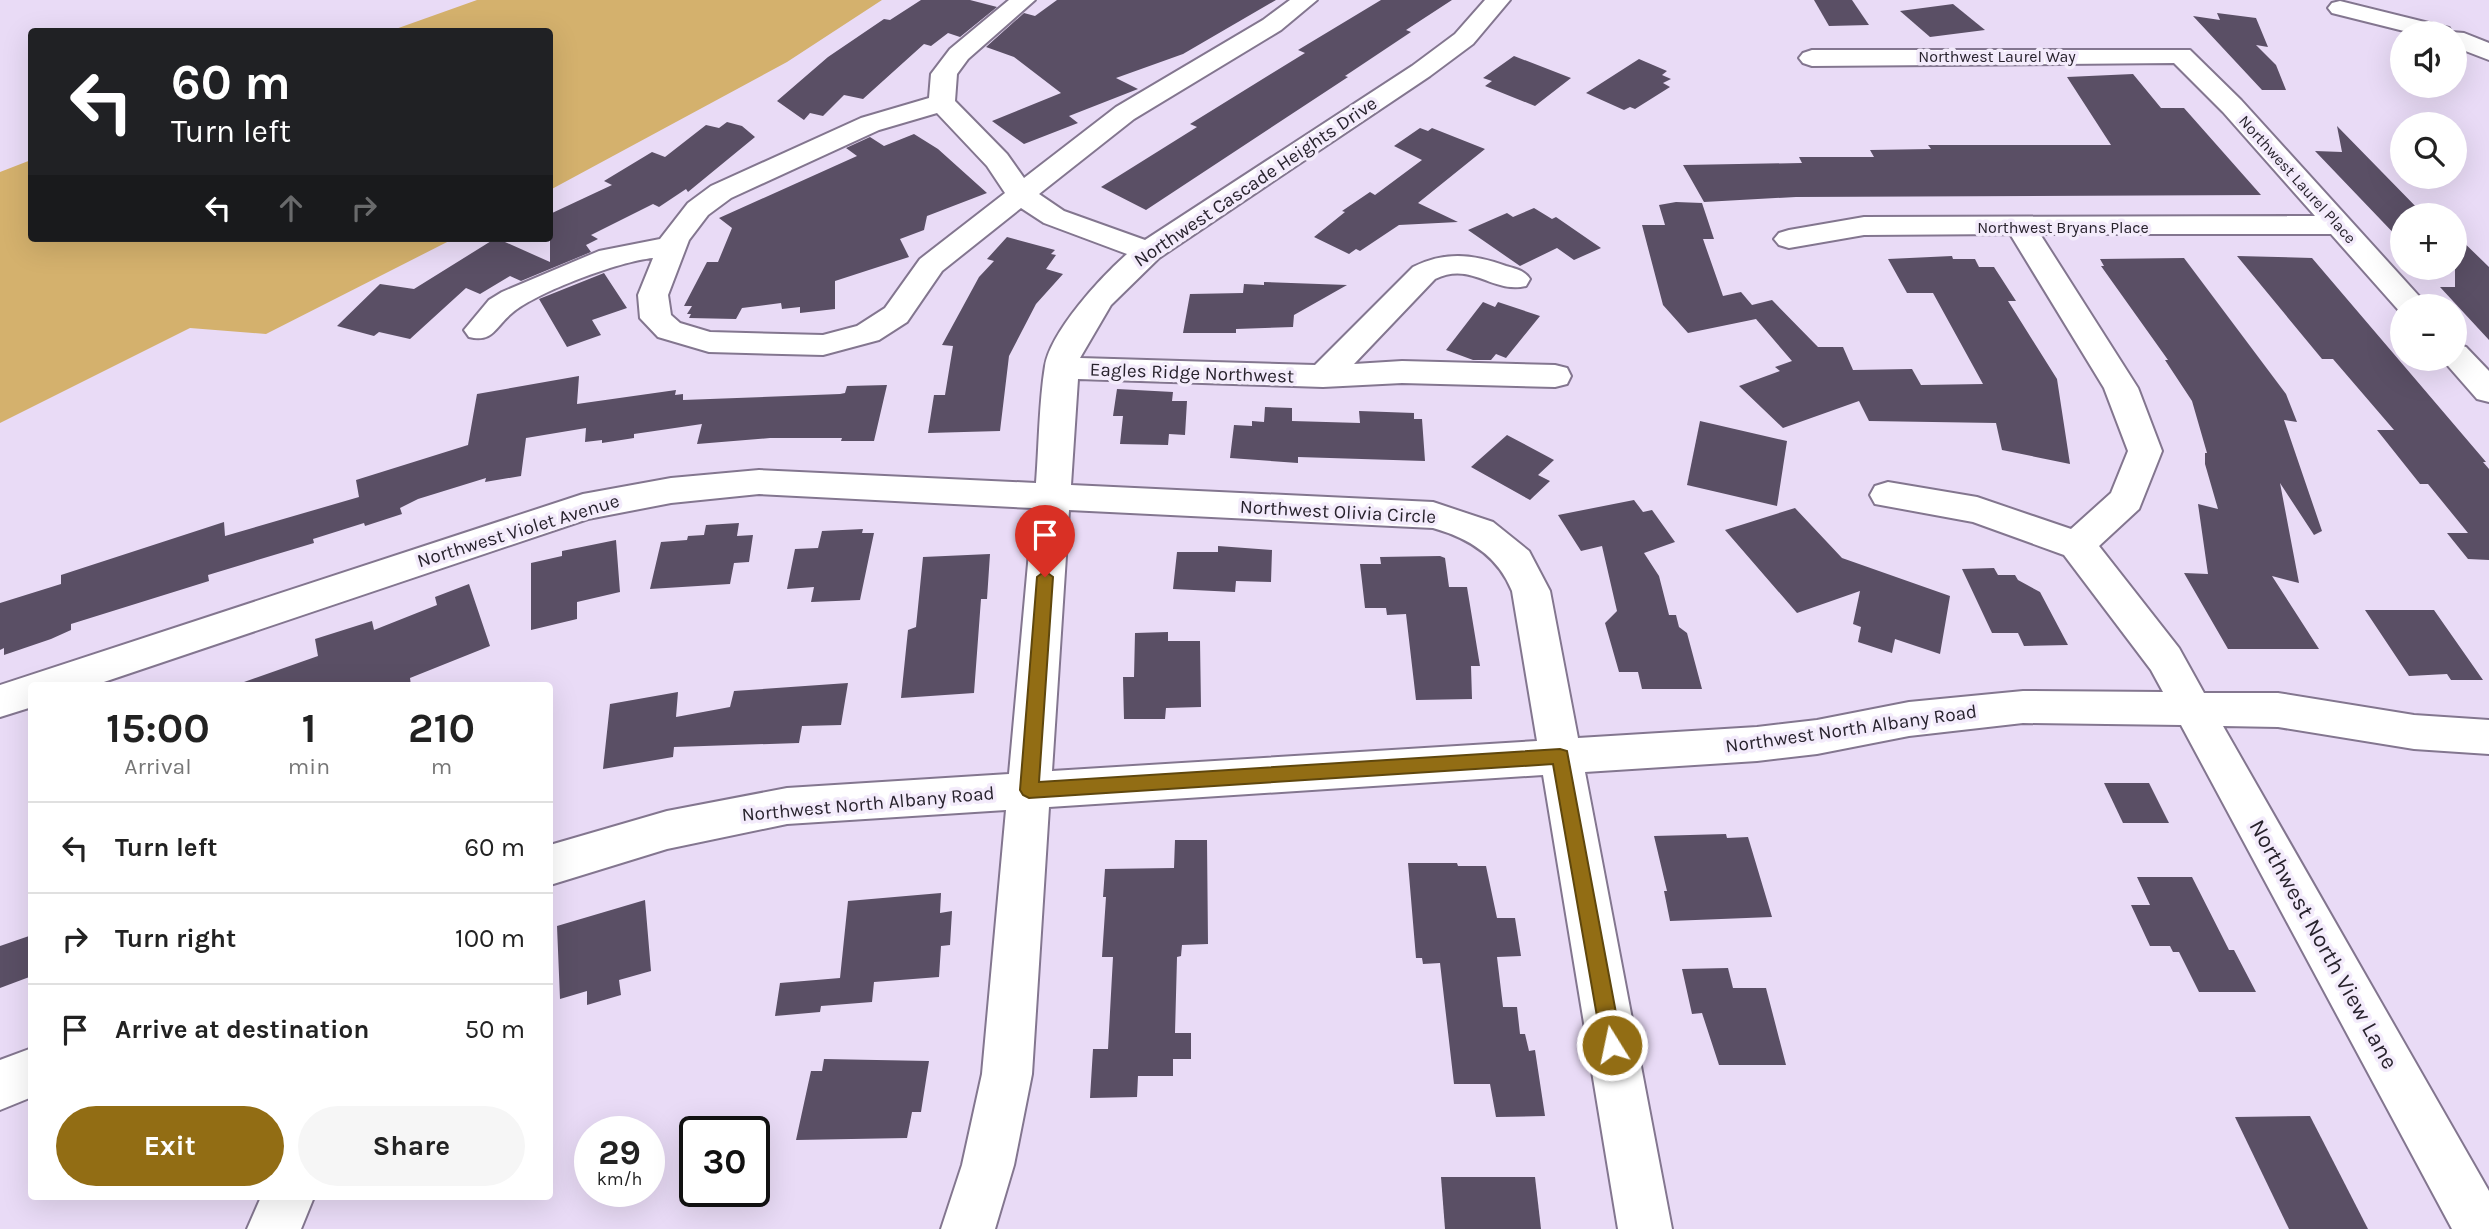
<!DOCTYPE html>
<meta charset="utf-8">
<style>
:root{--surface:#fff;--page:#f6f6f6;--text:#222;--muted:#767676;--line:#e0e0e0;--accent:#926d14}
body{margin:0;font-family:Karla,sans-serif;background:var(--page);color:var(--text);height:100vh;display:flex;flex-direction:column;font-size:26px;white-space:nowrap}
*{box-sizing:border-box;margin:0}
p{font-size:23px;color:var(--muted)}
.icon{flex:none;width:38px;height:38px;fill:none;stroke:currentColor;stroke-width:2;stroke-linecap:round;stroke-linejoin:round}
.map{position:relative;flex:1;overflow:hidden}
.side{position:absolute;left:28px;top:682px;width:525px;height:518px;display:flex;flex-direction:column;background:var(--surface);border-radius:7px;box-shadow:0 7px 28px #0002}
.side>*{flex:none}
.top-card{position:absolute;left:28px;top:28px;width:525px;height:214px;border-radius:7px;box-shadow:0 7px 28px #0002;background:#202124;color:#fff;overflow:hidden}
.tools{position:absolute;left:2390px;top:21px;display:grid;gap:14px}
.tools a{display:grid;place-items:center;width:77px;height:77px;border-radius:50%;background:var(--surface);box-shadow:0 7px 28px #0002;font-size:35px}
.speed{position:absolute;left:574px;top:1116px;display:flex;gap:14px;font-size:35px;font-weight:700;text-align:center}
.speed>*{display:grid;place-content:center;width:91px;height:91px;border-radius:50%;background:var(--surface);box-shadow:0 7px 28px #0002;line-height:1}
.speed small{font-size:18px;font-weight:400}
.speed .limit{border:4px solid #111;border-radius:10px;background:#fff;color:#111}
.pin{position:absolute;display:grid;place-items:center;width:60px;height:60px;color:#fff;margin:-72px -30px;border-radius:50% 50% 50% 0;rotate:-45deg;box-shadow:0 0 7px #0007}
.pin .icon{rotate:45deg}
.me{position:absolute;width:77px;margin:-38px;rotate:350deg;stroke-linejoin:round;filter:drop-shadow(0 0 5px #0008)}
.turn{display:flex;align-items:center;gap:24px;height:147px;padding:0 28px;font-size:32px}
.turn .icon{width:91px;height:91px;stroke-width:2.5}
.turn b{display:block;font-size:49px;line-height:60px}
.lanes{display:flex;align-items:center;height:66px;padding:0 28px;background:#0003;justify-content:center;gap:35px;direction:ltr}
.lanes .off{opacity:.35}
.eta{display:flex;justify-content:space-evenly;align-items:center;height:119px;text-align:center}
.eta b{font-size:42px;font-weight:700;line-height:49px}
.button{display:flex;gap:14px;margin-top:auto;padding:14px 28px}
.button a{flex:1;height:80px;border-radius:42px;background:var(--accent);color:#fff;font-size:28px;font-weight:700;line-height:80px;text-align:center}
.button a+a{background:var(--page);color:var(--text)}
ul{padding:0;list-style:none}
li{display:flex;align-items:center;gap:21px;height:91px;padding:0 28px;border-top:2px solid var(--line)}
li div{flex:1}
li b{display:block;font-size:26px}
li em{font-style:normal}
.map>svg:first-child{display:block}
</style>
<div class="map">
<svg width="2489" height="1229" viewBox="0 0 2489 1229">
<rect width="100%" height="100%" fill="#e9dbf6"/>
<!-- water -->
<g fill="#d4b16d">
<path d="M477,0H882L787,62L550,190V32L390,31Z"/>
<path d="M31,160L32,238H455L266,334L190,328L0,423V172Z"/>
</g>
<!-- building -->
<g fill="#5a4f65">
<path d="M921,0H970L997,7L960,37L948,33L931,46L924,44L863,99L844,95L823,116L810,113L804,120L777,101L828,57L884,19L890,20Z"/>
<path d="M1057,0H1276L1183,54L1116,78L1138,89L1069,116L1078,123L1024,144L992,121L1061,93L1014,57L986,47L1024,13L1035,16Z"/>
<path d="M1381,0H1452L1406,30L1411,32L1345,76L1348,77L1146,210L1101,187L1197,127L1190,124L1305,53L1298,50Z"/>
<path d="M1814,0H1852L1869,25L1829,26Z"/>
<path d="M1953,4L1985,30L1930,37L1900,11Z"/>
<path d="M2217,13L2256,18L2268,47L2256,45L2276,65L2286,90H2262L2193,16L2220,20Z"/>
<path d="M1514,56L1571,78L1535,106L1485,86L1492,81L1483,78Z"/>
<path d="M1639,59L1667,71L1662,75L1671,79L1663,83L1670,87L1635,109L1630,107L1624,110L1586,93Z"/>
<path d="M2133,74L2161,108H2184L2261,195L1796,197L1704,202L1683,165L1802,163L1799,157H1874L1870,150L1931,149L1928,145H2111L2067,77Z"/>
<path d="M727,122L742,126L755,137L688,192L686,189L659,207L653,204L591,235L598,239L586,245L591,252L521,281L510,276L480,294L466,288L410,339L379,332L374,336L337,326L380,284L414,289L496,238L550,262V214L612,185L604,181L652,152L665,157L706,125L719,128Z"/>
<path d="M2337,126L2424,215H2403V243L2315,151L2342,152Z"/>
<path d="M1420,128L1428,131L1432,128L1485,149L1418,203L1458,222L1399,225L1360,251L1356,249L1349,254L1314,237L1345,212L1342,211L1370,192L1375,195L1422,160L1394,146Z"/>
<path d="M914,134L938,149L987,193L927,216L924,230L900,239L909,257L835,281V309L800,313V307L782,309L781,303L742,308L736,319L689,318L691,314H687L692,306H684L707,262H718L732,228L719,218L857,156L846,148L870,137L884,146Z"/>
<path d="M1676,202L1702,203L1714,239H1703L1723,296L1741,292L1752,305L1772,300L1818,347H1843L1853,370L1912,369L1921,385L1983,384L1933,293H1907L1888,259L1952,256L1953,259H1975L1979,267H1994L2016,301H2008L2057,379L2070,464L2002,450L1996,423L1869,421L1859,401L1783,428L1739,386L1780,371L1775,367L1792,361L1756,319L1688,333L1663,305L1642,225H1665L1659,205Z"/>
<path d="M1534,208L1552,219L1556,217L1601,248L1574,260L1557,248L1520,266L1468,230L1507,213L1513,217Z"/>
<path d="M2455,234L2489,267V340L2440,287H2455Z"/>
<path d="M1007,237L1055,250L1051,254L1056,255L1046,269L1063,274L1036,304L1009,356L1000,431L928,433L934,395H945L953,346L942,345L979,277L994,261L987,259Z"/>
<path d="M2237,256L2312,258L2486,462H2483L2489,469V560L2468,559L2447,533H2468L2428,484H2420L2377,430H2394L2333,359H2322Z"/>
<path d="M2184,258L2286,394L2297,422L2284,420L2322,531L2314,535L2280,483L2299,583L2272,576L2319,649H2228L2184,573L2208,574L2198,504L2218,509L2205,464V453H2207L2192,401L2165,360H2168L2101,266H2104L2100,259Z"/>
<path d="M604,273L627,308L592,320L601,335L567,347L539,299Z"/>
<path d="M1264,282L1347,285L1294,315L1293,327L1236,329V333H1183L1190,294L1243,293L1244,284L1264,285Z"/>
<path d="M1483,302L1495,307L1498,302L1540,316L1506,358L1496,354L1491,360H1473L1446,350Z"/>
<path d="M579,376L577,404L676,390L675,395L683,394V400L840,394L845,393L847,386L887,385L874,441H841L842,438H770L697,444L702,424L634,434V438L602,443V440L585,442L586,428L526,438L521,476L485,482L486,478L418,499L400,508L402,514L365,526L364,523L313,539L314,543L208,575L209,581L71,624V630L51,639L4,655V648L0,650V603L61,584V575L224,522L225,536L359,497L356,480L468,445L477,394Z"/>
<path d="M1117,389L1173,392L1172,401H1187L1185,435L1169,434L1168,445L1120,444L1123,416H1113Z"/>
<path d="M1265,407L1292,408V421L1360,423L1359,411L1414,413V419H1422L1425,461L1298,457V463L1230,458L1234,425L1252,426V421L1264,422Z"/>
<path d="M1700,421L1787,441L1777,506L1687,485Z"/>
<path d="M1507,435L1554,460L1538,475L1550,481L1530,500L1471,467Z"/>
<path d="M1634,500L1643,512L1652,510L1675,542L1644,553L1659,576L1669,615H1676L1679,627L1687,633L1702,689H1642L1638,672H1619L1605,623L1617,611L1602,546L1581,551L1558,515Z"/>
<path d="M1795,508L1842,558L1950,596L1940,654L1895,639L1892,653L1858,642L1861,627L1853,624L1860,591L1797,613L1725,530Z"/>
<path d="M739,523L737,536L753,535L749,562L734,563L730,584L650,589L661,542L687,540L688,536L704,535L706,525Z"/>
<path d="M863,529L862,533H874L860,600L811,602L814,587L787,589L795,549L818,548L822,531Z"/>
<path d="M616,540L620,592L577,602V619L531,630V563L562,556V551Z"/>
<path d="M1218,546L1272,550L1271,582L1236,581L1235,592L1173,589L1177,552H1218Z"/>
<path d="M990,554L987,599H981L974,693L901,698L908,630L916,627L923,557Z"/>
<path d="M1440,556L1445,558L1449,587H1467L1480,666H1471L1472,699L1416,700L1406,614L1387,615L1386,608H1365L1360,564H1381L1380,557Z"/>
<path d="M1994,568L1998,575H2015L2018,580L2040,592L2068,645L2024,646L2018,633H1992L1962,569Z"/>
<path d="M469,584L490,646L410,678L411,686H244V682L318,656L315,639L372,621L374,630L437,605L435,597Z"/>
<path d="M2365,610H2434L2483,680H2451L2447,674L2409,676Z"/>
<path d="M1168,632V641H1200L1201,707L1166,708L1165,719H1124L1123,677H1134L1135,633Z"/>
<path d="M848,683L841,725L802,726L799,743L674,747L673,757L603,769L610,704L678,692L676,717L730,707L734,691Z"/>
<path d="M2104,783H2149L2169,823H2123Z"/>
<path d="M1726,834L1727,838L1748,837L1772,917L1670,921L1664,891H1667L1654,836Z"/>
<path d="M1175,840H1207L1208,944L1182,945L1181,956L1177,957L1175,1033H1191V1059H1173V1076H1138L1137,1097L1090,1098L1093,1049H1108L1113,957H1102L1106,897H1103L1105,869L1174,868Z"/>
<path d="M1408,863H1457L1458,866H1486L1497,918H1515L1521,956L1497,957L1503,1007H1517L1520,1034H1525L1529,1051L1535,1050L1545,1116L1496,1117L1490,1084H1454L1440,963L1423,964L1422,958H1416Z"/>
<path d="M2137,877H2192L2229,950H2234L2256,992H2199L2179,952H2173L2170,946H2150L2131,905H2150Z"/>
<path d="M941,893L940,913L952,911L950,945L941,946L939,977L874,982L872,1002L821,1006L820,1012L775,1016L780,983L840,978L848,901Z"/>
<path d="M645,900L651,971L619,980L621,995L587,1005V991L560,999L557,926Z"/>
<path d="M32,935V976L0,988V946Z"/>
<path d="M1728,968L1733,988H1766L1786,1065H1719L1702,1013L1692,1014L1682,969Z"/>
<path d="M824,1059L929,1061L921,1112H912L907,1138L796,1140L811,1071H822Z"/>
<path d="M2310,1116L2368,1229H2289L2235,1117Z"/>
<path d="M1441,1177H1535L1541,1229H1445Z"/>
</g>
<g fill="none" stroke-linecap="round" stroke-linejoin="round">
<defs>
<g id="minor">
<path d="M1009,0H1035L968,59L957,74L955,101L1007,154L1024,178L1116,107L1263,20L1290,0H1317L1281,30L1134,119L1039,194L1064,211L1145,240L1412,66L1455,34L1485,0H1510L1473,44L1430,76L1159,258L1111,305L1080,358L1315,365L1413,267C1445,251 1473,254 1506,266C1516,269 1524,270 1530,279L1526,286C1492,294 1472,261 1435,279L1354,364L1402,361L1555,365L1567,368L1571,376L1567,384L1555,387L1402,383L1323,387L1078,379L1071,485L1433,502L1493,522L1529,551L1550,591L1578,738L1757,727L1817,720L1909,702L2023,691L2163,692L2151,670L2064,555L1973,522L1875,504L1870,495L1875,486L1888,482L1977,497L2071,529L2111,493L2128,451L2104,388L2010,234L1864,235L1789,248L1779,245L1774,239L1779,233L1789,230L1864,217L2315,216L2223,112L2174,63L1812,66L1803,63L1799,58L1803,53L1812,50H2190L2241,100L2428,306H2403L2401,313L2331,234H2040L2138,388L2162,451L2139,509L2099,546L2179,648L2204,693H2278L2414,715L2489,720V754L2414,749L2278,727L2223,726L2489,1191V1229H2452L2181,725L2023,723L1909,736L1817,754L1757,761L1585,772L1672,1229H1618L1543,775L1049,807L1032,1074L1014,1165L995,1229H941L962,1165L982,1074L1006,810L787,824L667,849L550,885V845L667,811L787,788L1009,774L1033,508L759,494L671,503L588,519L92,686H32V707L0,717V685L583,494L671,478L759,470L1036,483C1039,445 1039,402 1045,366C1051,331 1101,277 1127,254L1044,223L1021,208L942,271L907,322L879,340L823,355L709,352L658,337L640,318L638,295L653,258C620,261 537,292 512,313C495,327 493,343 469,337L464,330L489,300L502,292L599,251L660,239L688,203L711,186L861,118L929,98L931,74L950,49ZM937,113L987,166L1005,193L920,259L885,308L857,326L823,335L710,332L680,323L671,315L668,295L689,240L708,215L731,198L879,130ZM1069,510L1433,528C1469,538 1498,556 1512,591L1537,741L1052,771Z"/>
<path d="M2340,1L2449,28L2451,32L2464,33L2489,43V60L2455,47V33H2412L2332,13L2328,8L2332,3Z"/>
<path d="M2455,344L2466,347L2489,371V402L2477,399L2442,359H2455Z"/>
<path d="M32,1048V1097L0,1110V1060Z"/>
<path d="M261,1197H314L301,1229H247Z"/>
</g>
</defs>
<!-- minor casing -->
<use href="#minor" stroke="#83768f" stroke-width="4"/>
<!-- minor -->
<use href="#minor" fill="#fff" fill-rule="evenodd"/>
</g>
<!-- route -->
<path fill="#926d14" stroke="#5f470d" stroke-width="2" d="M1045,571L1053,577L1039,782L1560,749L1567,751L1622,1045L1619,1052L1612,1055L1605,1052L1602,1045L1553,764L1029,798L1023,795L1020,790L1037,577Z"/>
<g text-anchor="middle" stroke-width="7" stroke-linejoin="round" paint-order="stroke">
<!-- far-street labels -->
<g font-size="16" fill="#28232d" stroke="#f3ebfb">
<text x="1997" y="62">Northwest Laurel Way</text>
<text transform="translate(2298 179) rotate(48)" y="6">Northwest Laurel Place</text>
<text x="2063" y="233">Northwest Bryans Place</text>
</g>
<!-- street labels -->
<g font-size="19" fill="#28232d" stroke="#f3ebfb">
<text transform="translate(1255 181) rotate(-34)" y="7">Northwest Cascade Heights Drive</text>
<text transform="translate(1192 372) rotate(2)" y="7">Eagles Ridge Northwest</text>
<text transform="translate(1338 511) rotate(3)" y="7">Northwest Olivia Circle</text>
<text transform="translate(518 530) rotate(-17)" y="7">Northwest Violet Avenue</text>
<text transform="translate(1851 728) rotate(-8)" y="7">Northwest North Albany Road</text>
<text transform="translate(868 803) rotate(-5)" y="7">Northwest North Albany Road</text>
</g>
<!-- near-street labels -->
<g font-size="23" fill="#28232d" stroke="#f3ebfb">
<text transform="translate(2324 944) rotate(61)" y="8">Northwest North View Lane</text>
</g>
</g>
</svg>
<div class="tools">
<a><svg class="icon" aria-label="sound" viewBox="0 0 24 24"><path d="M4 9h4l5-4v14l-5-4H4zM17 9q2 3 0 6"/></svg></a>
<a><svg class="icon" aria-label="search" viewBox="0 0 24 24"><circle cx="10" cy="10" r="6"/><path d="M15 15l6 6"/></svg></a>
<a>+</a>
<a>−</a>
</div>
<div class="speed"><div>29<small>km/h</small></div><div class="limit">30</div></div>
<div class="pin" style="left:1045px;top:577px;background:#d93025"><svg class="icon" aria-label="arrive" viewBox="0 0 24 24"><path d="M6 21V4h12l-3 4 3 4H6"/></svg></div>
<svg class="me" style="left:1612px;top:1045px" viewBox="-20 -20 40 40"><circle r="17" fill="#926d14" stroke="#fff" stroke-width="3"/><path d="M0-11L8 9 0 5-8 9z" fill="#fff"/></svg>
<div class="top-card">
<div class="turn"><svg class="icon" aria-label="left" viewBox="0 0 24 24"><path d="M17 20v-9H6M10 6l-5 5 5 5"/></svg><div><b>60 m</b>Turn left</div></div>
<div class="lanes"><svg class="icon" aria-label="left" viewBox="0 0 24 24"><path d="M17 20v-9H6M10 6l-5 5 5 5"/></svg><svg class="icon off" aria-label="ahead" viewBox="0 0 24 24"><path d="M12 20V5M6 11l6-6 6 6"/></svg><svg class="icon off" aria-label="right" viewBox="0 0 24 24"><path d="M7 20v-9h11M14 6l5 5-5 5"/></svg></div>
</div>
<section class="side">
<div class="eta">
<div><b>15:00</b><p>Arrival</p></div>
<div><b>1</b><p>min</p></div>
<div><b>210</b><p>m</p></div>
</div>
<ul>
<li><svg class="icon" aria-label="left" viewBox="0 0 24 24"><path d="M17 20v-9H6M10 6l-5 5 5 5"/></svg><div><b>Turn left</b></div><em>60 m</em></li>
<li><svg class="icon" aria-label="right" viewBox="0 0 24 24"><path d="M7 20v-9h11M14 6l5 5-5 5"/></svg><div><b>Turn right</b></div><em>100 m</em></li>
<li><svg class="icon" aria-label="arrive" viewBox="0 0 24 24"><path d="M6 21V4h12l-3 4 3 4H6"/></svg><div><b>Arrive at destination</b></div><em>50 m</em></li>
</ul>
<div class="button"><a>Exit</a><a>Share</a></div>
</section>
</div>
